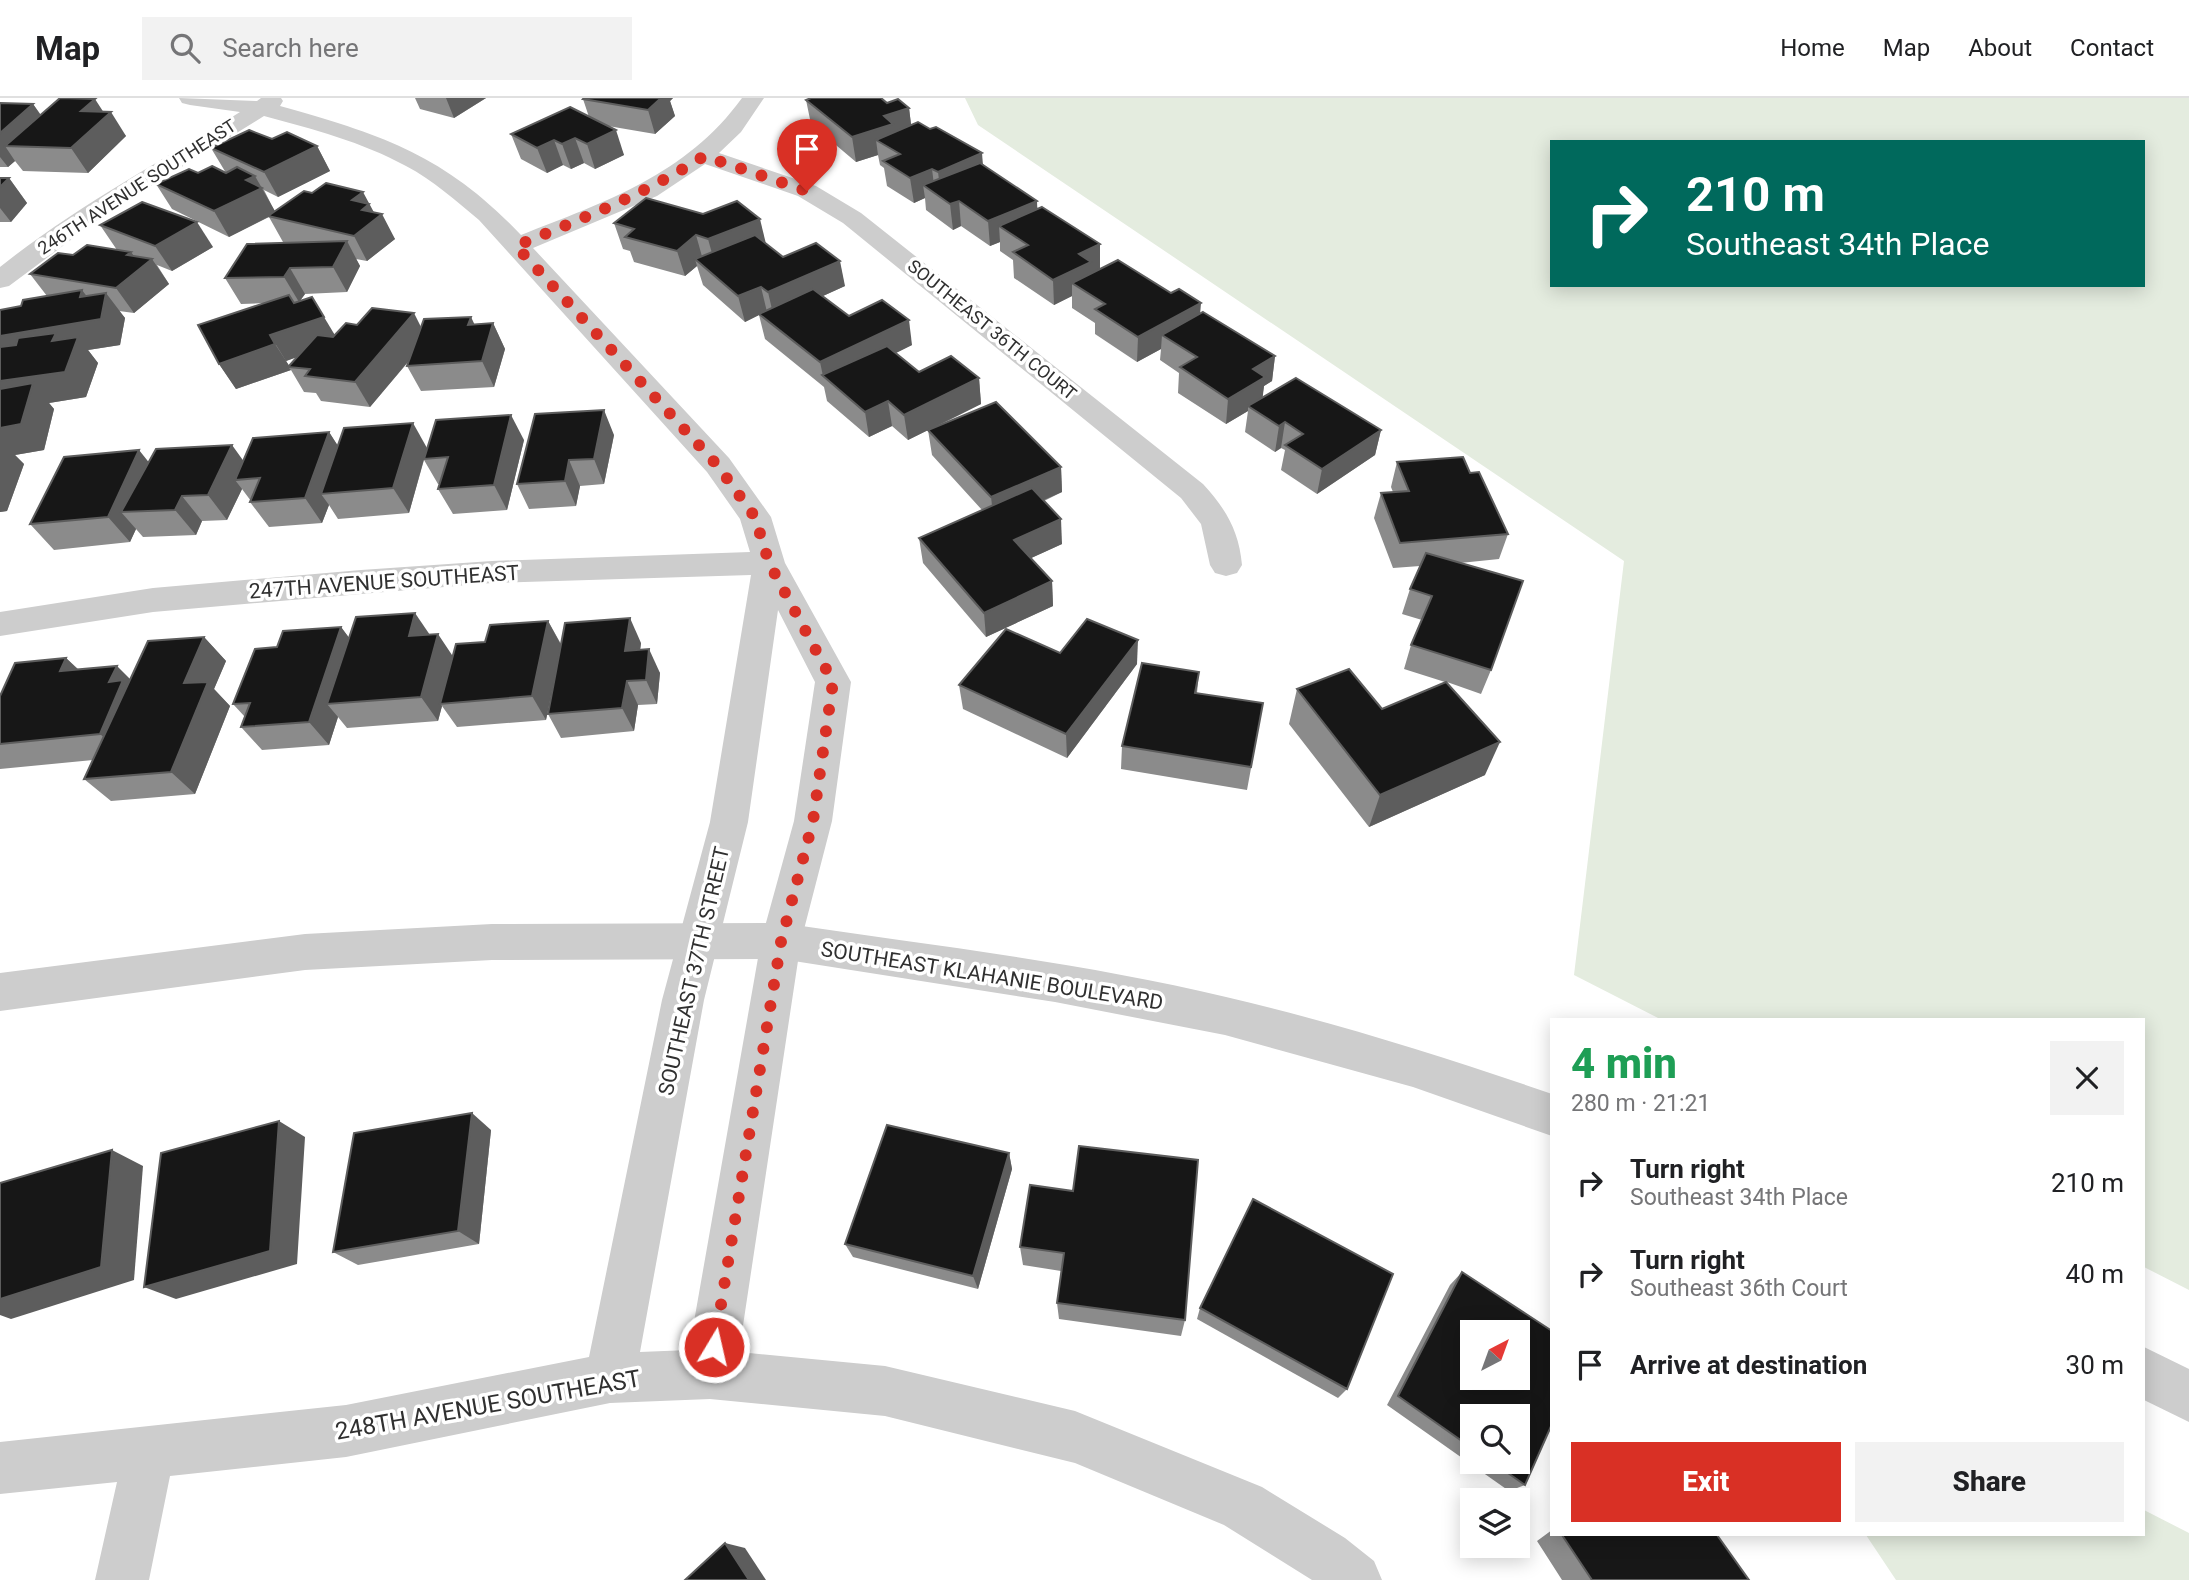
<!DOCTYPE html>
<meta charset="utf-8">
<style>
:root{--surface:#fff;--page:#f2f2f2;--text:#202124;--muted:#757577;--line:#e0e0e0;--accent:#d93025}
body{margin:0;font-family:Roboto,sans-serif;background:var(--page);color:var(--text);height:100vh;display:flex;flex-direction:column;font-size:26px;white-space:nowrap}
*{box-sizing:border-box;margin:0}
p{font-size:23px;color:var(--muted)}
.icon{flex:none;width:38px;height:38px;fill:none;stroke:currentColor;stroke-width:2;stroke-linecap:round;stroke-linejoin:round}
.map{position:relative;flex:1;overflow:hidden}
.details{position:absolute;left:1550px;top:920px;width:595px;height:518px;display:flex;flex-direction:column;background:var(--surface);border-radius:0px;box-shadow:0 4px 18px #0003}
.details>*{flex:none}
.top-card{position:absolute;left:1550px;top:42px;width:595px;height:147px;border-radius:0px;box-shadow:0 4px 18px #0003;background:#00695c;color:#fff;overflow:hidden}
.needle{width:46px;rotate:41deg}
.fabs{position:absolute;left:1460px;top:1222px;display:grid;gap:14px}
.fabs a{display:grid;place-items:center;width:70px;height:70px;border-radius:0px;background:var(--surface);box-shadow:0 4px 18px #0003;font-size:35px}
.pin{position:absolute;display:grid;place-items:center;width:60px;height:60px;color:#fff;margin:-72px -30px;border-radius:50% 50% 50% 0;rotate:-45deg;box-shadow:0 0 7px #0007}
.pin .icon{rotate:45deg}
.me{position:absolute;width:77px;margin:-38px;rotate:9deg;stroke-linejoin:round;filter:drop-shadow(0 0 5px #0008)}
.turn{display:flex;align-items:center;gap:24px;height:147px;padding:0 21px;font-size:32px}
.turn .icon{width:91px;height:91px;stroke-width:2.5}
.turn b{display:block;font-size:49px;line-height:60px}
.round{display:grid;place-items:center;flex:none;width:74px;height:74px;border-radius:0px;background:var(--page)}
.headline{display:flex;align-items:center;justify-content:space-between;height:119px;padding:0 21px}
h1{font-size:42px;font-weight:800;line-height:52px;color:#1e9e55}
.action{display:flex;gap:14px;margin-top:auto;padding:14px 21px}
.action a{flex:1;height:80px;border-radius:0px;background:var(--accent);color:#fff;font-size:28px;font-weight:800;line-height:80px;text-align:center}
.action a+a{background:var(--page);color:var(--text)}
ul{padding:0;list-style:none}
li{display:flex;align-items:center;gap:21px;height:91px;padding:0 21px}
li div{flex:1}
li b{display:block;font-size:26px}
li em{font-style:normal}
header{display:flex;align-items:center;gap:42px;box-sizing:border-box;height:98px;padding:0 35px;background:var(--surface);border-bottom:2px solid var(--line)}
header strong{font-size:33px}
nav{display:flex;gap:38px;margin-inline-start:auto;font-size:24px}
.search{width:490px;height:63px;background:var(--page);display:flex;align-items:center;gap:18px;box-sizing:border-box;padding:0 24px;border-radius:0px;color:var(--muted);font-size:26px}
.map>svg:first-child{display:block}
</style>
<header>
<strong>Map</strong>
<div class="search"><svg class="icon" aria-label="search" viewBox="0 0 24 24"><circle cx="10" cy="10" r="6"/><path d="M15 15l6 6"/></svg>Search here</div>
<nav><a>Home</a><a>Map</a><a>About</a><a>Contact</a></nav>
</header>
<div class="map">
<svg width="2189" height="1482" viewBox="0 0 2189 1482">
<rect width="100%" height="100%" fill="#fff"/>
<!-- green -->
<g fill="#e4ecdf" fill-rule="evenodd">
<path d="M965,0H2189V1192L2144,1169V922H1662L1574,877L1624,463L978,27ZM1552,44H2144V187H1552Z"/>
<path d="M2144,1412L2189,1435V1482H1896L1866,1437H2144Z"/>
</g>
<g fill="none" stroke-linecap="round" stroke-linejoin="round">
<!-- minor -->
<path fill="#cdcdcd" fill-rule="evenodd" d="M179,0L257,3L261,0H281L283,3L280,8C383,37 445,57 521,137C605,104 686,77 742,0H764L741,34L719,55L816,88L861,115L1203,386C1226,411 1239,433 1242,467L1237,475L1226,478L1215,475L1210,467L1201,426L1181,400L843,125L798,98L705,66L657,98L533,150L729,360L771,419L785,465L851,584L832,723L801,843L739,1254L885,1268L1075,1313L1262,1389L1345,1440L1374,1463L1382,1482H1312L1224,1427L1075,1365L885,1318L710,1301L610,1305L346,1359L170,1378L149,1482H95L117,1384L0,1396V1344L346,1307L589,1259L662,902L710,724L751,477L492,485L361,496L153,514L0,538V514L153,490L361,472L492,463L750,454L740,421L707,374L479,122C456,103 433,82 406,68C362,44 313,31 264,18L107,115L9,188L0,190V169C75,109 159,65 240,14L190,7L182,5ZM778,512L815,584L794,723L761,843L689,1252L640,1254L704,902L748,724Z"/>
<!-- tertiary -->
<g fill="#cdcdcd" fill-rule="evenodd">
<path d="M781,825C929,847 1080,864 1226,899C1337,925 1445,959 1552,996V1038L1413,989L1225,937L1055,904L781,861L492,862L305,872L0,913V875L305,836L492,826Z"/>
<path d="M2144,1249L2189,1271V1324L2144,1302Z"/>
</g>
</g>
<!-- wall -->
<g fill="#8b8b8b" fill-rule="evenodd">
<path d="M415,0H486L454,20L420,11Z"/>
<path d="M584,0H673L670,3L675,18L655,36L608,28L624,57L595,71L584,65L571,71L563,67L547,75L521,61L511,36L589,19L583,1Z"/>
<path d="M806,2L887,5L909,10L911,27L983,66L1038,110L1100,171L1200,216L1275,258L1272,283L1264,288L1262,300L1381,332L1375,357L1317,396L1281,372L1285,352L1281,350L1275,354L1245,334L1248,313L1226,326L1178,295L1179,275L1160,262L1161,251L1137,264L1095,236V225L1072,210V198L1054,207L1014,180L1013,162L1000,153V144L990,148L961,128L953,132L926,112L925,100L914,105L887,88L884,70L880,67L878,57L856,64L811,26Z"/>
<path d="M0,5L33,6L41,17L103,14L126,38L88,75L23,73L15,63L8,69H0Z"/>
<path d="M272,41L317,48L330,73L278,99L264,92L275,114H374L395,141L367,163L356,161L360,168L347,194L305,196L300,203L335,237L357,227L421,229L493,225L505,251L494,289L421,293L407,268L409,263L370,309L321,303L316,295L304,294L291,272L236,291L219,266L265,205L241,206L225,180L288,145L283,144L269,119L229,139L172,111L156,86L198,75H226L211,50ZM297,259L289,268L286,263Z"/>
<path d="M0,80H9L27,105L11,124H0Z"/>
<path d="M614,125L765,145L783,159L845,188L823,198L849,218L912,247L896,255L919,274L979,280L981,306L936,329L1061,369L1062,394L1044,403L1062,446L1031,460L1052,483L1053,508L986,539L923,465L919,440L982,412L932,357L928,332L908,342L892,328L869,339L827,303L824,289L765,241L759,217L745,224L703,187L697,168L685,178L634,164L630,153L623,151Z"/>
<path d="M100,127L213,149L172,173L157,167L169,186L134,215L119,213L125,220L120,247L88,252L98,265L86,299L49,305L54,311L44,352L15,357L24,366L7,413L0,414V212L21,208L47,198L30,176L73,157L117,152Z"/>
<path d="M329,334L338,348L427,350L524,342L507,412L453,416L438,391L440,386H438L424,362L409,415L338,421L329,407L322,425L269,429L250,404L251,403L242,391L227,422L202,423L196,437L143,439L136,431L130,444L54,452L30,426L149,364L244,363Z"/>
<path d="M614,337L604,386L580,388L576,408L529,411L517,386Z"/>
<path d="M1397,364L1470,375L1508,436L1499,461L1460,465L1491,572L1481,596L1447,584L1485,677L1369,729L1289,626L1297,591L1382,611L1445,584L1404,571L1411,547L1422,522L1402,516L1410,491L1420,468L1393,470L1374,420L1381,395L1393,394L1391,389Z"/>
<path d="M548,523L561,546L641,545L640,552L660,575L657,606L638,607L634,633L561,640L548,616L553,587L546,622L457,629L442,608L438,623L347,630L338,619L329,647L262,652L241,629L245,619L233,606L277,549L341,529L349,540L429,536L453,559L485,544Z"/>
<path d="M204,539L226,563L214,591L230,608L195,696L111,703L84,681L93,662L0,671V598L66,560L78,571L130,581Z"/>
<path d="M1060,555L1137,566L1067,660L963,611L959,587Z"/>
<path d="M1199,574L1197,595L1263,605L1247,692L1121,671L1122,648Z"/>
<path d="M491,1032L479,1146L358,1167L333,1154Z"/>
<path d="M1009,1055L1012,1071L978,1191L853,1159L845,1146Z"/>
<path d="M1030,1087L1185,1222L1181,1238L1059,1221L1057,1205L1061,1173L1023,1167L1020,1149Z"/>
<path d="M1462,1174L1525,1387L1509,1393L1387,1307L1450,1187ZM1472,1318L1517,1363H1472Z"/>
<path d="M1200,1210L1347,1291L1338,1300L1197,1221Z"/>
<path d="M1552,1432V1437H1717L1749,1482H1562L1537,1443Z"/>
</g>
<!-- shaded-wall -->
<g fill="#5d5d5d">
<path d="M446,0H486L454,20Z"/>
<path d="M653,0H673L670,3L675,18L655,36L648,12Z"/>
<path d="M95,1L106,18L111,14L126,38L88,75L71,50L81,13Z"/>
<path d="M33,6L50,31L5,48L15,63L8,69L0,59V35Z"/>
<path d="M909,10L912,34L876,42L878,57L856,64L852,39L884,18Z"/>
<path d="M616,32L624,57L595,71L587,46Z"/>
<path d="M575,40L584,65L571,71L562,46Z"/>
<path d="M554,42L563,67L547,75L537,50Z"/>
<path d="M317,48L330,73L278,99L264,74Z"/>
<path d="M982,55L984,80L941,99L938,74Z"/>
<path d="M932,71L935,95L923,87L925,100L914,105L910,80Z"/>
<path d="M255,78L276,115L229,139L214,113L246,82Z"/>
<path d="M9,80L27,105L11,124L0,110V89Z"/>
<path d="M363,94L377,120L382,116L395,141L367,163L354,138L352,102Z"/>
<path d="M959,103L961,128L953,132L950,106Z"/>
<path d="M1037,103L1038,128H999L1000,144L990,148L988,123Z"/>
<path d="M760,121L766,146L715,166L708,141Z"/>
<path d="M197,124L213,149L172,173L155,148Z"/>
<path d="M696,137L703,162L695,161L697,168L685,178L677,153Z"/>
<path d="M347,143L360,168L347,194L333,169Z"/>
<path d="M1100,146V171L1072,185V198L1054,207L1053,182L1079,156Z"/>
<path d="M131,154L142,169L152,161L169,186L134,215L116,190L127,157Z"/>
<path d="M840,163L845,188L774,220L768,194Z"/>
<path d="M290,170L305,196L299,204L284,179Z"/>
<path d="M761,189L767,214L759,216V217L745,224L738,198Z"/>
<path d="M82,192L101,217L106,195L125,220L120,247L88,252L98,265L86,299L49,305L54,311L44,352L15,357L24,366L7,413L0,414V238L80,199Z"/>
<path d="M1201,205L1199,230L1162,237L1161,251L1137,264L1138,239Z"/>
<path d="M414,215L427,241L370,309L355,284Z"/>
<path d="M324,219L339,244L286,263L270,237Z"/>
<path d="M471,219L483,244L468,227Z"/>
<path d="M909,222L912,247L833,286L823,278L820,264Z"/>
<path d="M493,225L505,251L494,289L482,263Z"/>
<path d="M275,246L290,269H288L291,272L236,291L219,266Z"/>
<path d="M1275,258L1272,283L1264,288L1262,305L1248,308V313L1226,326L1228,301L1253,271Z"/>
<path d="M979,280L981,306L908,342L904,317Z"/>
<path d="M888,303L892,328L869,339L865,314Z"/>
<path d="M604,312L614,337L604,386L594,361Z"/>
<path d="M511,317L524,342L507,412L494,387Z"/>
<path d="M1285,324L1281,350L1275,354L1279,328Z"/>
<path d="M413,325L427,350L409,415L393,390Z"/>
<path d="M1381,332L1375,357L1317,396L1322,371Z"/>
<path d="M329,334L345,359L321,396L329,407L322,425L305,400Z"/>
<path d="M232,347L250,372L235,382L242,391L227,422L208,397Z"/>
<path d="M139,352L159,377L121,414L136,431L130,444L108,419Z"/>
<path d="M569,362L580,388L576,408L565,383Z"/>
<path d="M1061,369L1062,394L994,424L991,399Z"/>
<path d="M182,398L202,423L196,437L175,412Z"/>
<path d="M1061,421L1062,446L1016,467L1014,442Z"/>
<path d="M1052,483L1053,508L986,539L984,515Z"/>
<path d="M415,515L432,540L409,538Z"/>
<path d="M630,520L641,545L637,577L625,553Z"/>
<path d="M548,523L561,547L546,622L532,598Z"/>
<path d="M341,529L359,553L327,606L338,619L329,647L309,624Z"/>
<path d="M438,536L454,560L440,606L442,608L438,623L421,599Z"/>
<path d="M204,539L226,563L214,591L230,608L195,696L171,674L184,585Z"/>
<path d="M1138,542L1137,566L1067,660L1066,636Z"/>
<path d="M649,551L660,575L657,606L646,582Z"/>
<path d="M66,560L91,584L60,573Z"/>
<path d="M117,568L141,592L126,659L100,636L109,584Z"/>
<path d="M627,583L638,607L634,633L622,610Z"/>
<path d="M1500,644L1485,677L1369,729L1380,697Z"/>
<path d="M472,1015L491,1032L479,1146L458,1133Z"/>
<path d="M279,1023L305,1039L297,1166L176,1201L144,1189Z"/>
<path d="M112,1052L143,1068L134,1182L11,1221L0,1217V1201Z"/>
<path d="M1009,1055L1012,1071L978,1191L973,1178Z"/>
<path d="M725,1445L745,1450L766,1482H749Z"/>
</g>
<!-- building -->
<g fill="#171717" stroke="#5d5d5d" stroke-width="2" fill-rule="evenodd">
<path d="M60,0L95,1L81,13L111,14L71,50L5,48Z"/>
<path d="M584,0H661L648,12L583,1Z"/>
<path d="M811,0H881L887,5L898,1L909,10L884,18L893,26L852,39L806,2Z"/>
<path d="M0,5L33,6L0,35Z"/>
<path d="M570,9L616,32L587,46L575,40L562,46L554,42L537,50L511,36Z"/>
<path d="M918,24L930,31L936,29L982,55L938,74L932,71L910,80L883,63L900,56L876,42Z"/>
<path d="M249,32L272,41L287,34L317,48L264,74L211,50Z"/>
<path d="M980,65L1037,103L988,123L959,103L950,106L923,87Z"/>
<path d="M212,68L226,75L237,69L255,78L246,82L262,90L214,113L156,86L189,71L198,75Z"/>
<path d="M0,80H9L0,89Z"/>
<path d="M326,85L363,94L352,102L369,106L362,112L382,116L354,138L268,118L304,93L312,95Z"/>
<path d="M646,100L703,116L737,103L760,121L708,141L696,137L677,153L625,139L634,131L614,125Z"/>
<path d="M142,104L197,124L155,148L100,127Z"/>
<path d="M1042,109L1100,146L1079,156L1091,164L1053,182L1013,154L1028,147L999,128Z"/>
<path d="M755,137L783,159L816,145L840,163L768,194L761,189L738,198L695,161Z"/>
<path d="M347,143L333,169L290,170L284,179L225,180L247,146Z"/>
<path d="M87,147L131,154L127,157L152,161L116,190L30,176L58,155L73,157Z"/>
<path d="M1118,162L1171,195L1179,191L1201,205L1138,239L1095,211L1105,206L1072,185Z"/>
<path d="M813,191L849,218L882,202L909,222L820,264L759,216Z"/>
<path d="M82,192L80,199L106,195L101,221L0,238V212L21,208L23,202Z"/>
<path d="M289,197L294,205L312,199L324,219L270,237L275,246L219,266L198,227Z"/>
<path d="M372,210L414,215L355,284L305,278L310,271L288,269L317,237L333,239L346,225L357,227Z"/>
<path d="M1203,214L1275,258L1253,271L1265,279L1228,301L1180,269L1197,259L1162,237Z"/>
<path d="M471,219L468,227L493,225L482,263L407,268L424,221Z"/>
<path d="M56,235L52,243L78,239L65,274L0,283V249L16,247L18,240Z"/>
<path d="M887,248L919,274L951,258L979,280L904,317L888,303L865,314L822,277Z"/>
<path d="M1296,280L1381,332L1322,371L1285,347L1303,336L1285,324L1279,328L1248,308Z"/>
<path d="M33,285L21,326L0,330V291Z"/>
<path d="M996,304L1061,369L991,399L928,332Z"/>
<path d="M604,312L594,361L569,362L565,383L517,386L535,316Z"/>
<path d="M511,317L494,387L438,391L448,359L424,361L436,322Z"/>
<path d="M413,325L393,390L321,396L344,330Z"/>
<path d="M329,334L305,400L250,404L260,380L235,382L253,340Z"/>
<path d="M232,347L208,397L182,398L175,412L121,414L156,351Z"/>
<path d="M139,352L108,419L30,426L64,359Z"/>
<path d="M1463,359L1470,375L1479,374L1508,436L1400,445L1381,395L1409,393L1397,364Z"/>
<path d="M1032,390L1061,421L1014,442L1052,483L984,515L919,440Z"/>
<path d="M1426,455L1523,483L1491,572L1411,547L1432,498L1410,491Z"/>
<path d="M415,515L409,538L438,536L421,599L327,606L356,519Z"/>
<path d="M630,520L625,553L649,551L646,582L627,583L622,610L548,616L565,525Z"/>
<path d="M1087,521L1138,542L1066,636L959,587L1006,531L1060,555Z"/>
<path d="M548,523L532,598L440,606L456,546L485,544L490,527Z"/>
<path d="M341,529L309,624L241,629L250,605L233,606L255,551L277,549L283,533Z"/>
<path d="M204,539L184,585L208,584L171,674L84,681L148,543Z"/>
<path d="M66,560L60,573L117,568L109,584L123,582L100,636L0,646V598L15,565Z"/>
<path d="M1142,565L1199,574L1195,595L1263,605L1251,669L1122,648Z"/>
<path d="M1349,571L1382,611L1446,584L1500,644L1380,697L1297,591Z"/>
<path d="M472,1015L458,1133L333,1154L354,1035Z"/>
<path d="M279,1023L270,1153L144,1189L161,1055Z"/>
<path d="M887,1027L1009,1055L973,1178L845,1146Z"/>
<path d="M1079,1048L1198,1062L1185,1222L1057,1205L1064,1155L1020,1149L1030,1087L1073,1093Z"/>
<path d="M112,1052L101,1169L0,1201V1085Z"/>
<path d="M1253,1101L1393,1176L1347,1291L1200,1210Z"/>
<path d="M1462,1174L1552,1233V1326L1525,1387L1491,1363H1517V1318H1472V1350L1398,1298ZM1472,1234H1517V1279H1472Z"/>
<path d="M1562,1437H1717L1749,1482H1592Z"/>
<path d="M725,1445L749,1482H685Z"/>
</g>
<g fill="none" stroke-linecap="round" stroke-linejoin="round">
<!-- route -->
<path stroke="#d93025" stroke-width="12" stroke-dasharray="0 21.6" d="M714,1249L781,844L813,723L833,584L769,465L755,419L718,368L516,148C581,121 645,96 704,58L807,93"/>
</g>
<g text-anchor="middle" stroke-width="7" stroke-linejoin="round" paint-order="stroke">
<!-- far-street labels -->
<g font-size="18" fill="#303030" stroke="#fff">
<text transform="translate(137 89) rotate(-33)" y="6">246TH AVENUE SOUTHEAST</text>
<text transform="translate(992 232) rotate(39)" y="6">SOUTHEAST 36TH COURT</text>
</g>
<!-- street labels -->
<g font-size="21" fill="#303030" stroke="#fff">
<text transform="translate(384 484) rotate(-4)" y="7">247TH AVENUE SOUTHEAST</text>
<text transform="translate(694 873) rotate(-77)" y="7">SOUTHEAST 37TH STREET</text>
<text transform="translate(992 878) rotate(9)" y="7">SOUTHEAST KLAHANIE BOULEVARD</text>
</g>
<!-- near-street labels -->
<g font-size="24" fill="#303030" stroke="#fff">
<text transform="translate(488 1307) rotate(-10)" y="8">248TH AVENUE SOUTHEAST</text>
</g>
</g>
</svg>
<div class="fabs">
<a><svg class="needle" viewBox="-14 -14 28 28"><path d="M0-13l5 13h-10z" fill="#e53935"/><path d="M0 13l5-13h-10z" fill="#757577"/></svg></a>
<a><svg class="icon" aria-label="search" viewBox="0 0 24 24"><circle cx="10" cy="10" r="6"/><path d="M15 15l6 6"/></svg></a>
<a><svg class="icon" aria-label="layers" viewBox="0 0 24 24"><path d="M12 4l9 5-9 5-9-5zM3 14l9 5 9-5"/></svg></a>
</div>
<div class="pin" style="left:807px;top:93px;background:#d93025"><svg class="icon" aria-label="arrive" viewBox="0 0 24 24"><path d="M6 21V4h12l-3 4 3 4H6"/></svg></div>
<svg class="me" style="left:714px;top:1249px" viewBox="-20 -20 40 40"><circle r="17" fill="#d93025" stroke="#fff" stroke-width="3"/><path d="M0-11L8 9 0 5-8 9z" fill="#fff"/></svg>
<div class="top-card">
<div class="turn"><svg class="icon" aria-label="right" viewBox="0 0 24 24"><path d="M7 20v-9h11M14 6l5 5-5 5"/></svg><div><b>210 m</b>Southeast 34th Place</div></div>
</div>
<section class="details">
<div class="headline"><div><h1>4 min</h1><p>280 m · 21:21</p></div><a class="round"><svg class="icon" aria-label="close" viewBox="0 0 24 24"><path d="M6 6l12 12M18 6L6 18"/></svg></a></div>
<ul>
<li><svg class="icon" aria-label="right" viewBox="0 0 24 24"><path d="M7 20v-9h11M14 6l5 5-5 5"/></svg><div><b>Turn right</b><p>Southeast 34th Place</p></div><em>210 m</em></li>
<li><svg class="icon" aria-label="right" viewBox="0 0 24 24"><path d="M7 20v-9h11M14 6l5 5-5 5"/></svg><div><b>Turn right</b><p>Southeast 36th Court</p></div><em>40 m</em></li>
<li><svg class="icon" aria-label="arrive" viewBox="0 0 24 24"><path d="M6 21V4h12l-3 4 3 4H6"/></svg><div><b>Arrive at destination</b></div><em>30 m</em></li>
</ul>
<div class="action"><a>Exit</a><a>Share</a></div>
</section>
</div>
